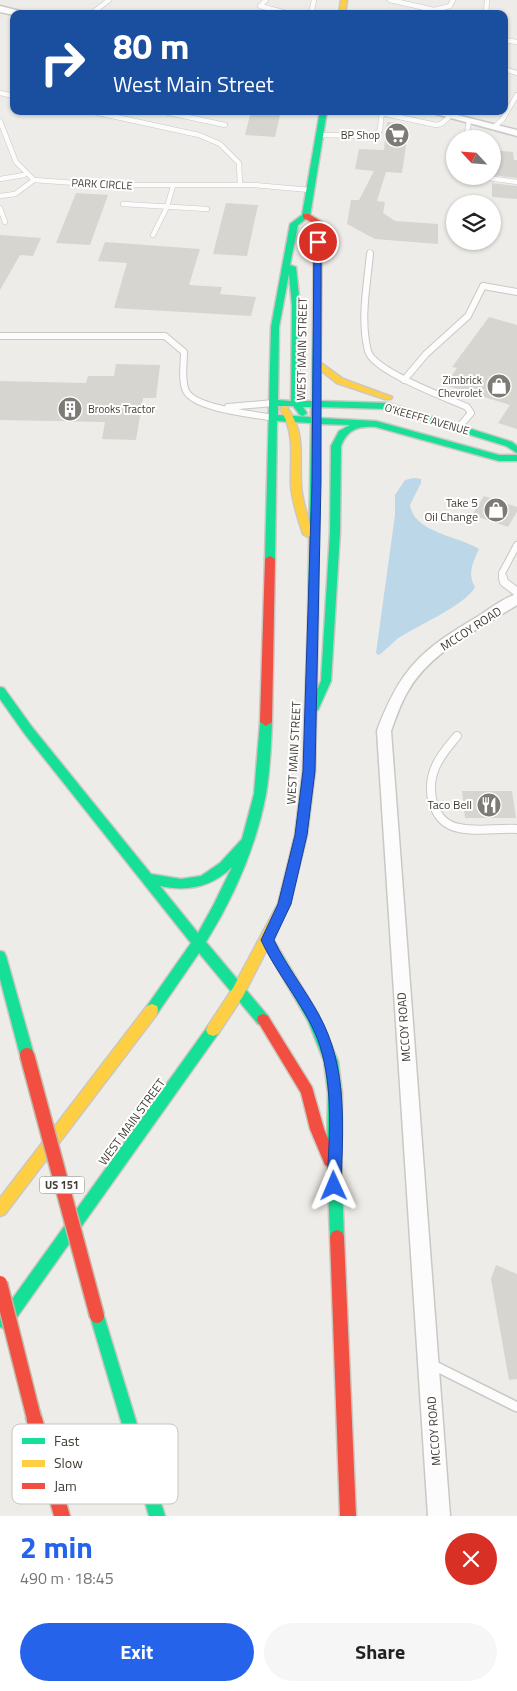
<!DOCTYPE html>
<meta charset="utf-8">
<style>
:root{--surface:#fff;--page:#f6f6f6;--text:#222;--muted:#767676;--accent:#2563eb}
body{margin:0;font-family:"Titillium Web",sans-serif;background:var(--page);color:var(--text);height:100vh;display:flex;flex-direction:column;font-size:19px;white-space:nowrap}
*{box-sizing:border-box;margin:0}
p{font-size:16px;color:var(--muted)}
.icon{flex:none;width:28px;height:28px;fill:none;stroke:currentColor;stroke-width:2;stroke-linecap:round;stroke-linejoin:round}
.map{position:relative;height:1516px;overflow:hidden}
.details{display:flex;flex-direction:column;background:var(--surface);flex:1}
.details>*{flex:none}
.banner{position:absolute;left:10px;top:10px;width:498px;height:105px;border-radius:10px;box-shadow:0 1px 4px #0004;background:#1a4fa0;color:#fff;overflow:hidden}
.needle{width:32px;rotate:296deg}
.buttons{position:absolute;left:446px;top:130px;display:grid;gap:10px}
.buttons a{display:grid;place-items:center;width:55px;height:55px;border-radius:50%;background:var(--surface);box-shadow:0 1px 4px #0004;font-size:25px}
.pin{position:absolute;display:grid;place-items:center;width:42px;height:42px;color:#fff;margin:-21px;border:2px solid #fff;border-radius:50%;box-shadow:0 1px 5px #0007}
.me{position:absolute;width:55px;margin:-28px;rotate:359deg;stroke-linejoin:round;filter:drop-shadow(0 0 4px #0008)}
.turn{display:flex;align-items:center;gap:18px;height:105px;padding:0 20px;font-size:22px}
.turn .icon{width:65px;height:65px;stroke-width:2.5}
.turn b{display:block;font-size:35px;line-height:42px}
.round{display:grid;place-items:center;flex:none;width:52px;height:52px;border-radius:26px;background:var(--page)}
.summary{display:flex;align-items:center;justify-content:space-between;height:85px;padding:0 20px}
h1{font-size:30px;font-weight:700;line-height:38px;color:var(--accent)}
.button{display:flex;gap:10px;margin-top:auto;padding:10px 20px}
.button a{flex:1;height:58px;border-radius:30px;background:var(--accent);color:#fff;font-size:20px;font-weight:700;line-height:58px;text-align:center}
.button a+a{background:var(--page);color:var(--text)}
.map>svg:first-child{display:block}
</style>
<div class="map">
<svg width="517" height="1516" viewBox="0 0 517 1516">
<rect width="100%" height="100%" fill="#edece8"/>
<!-- water -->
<path fill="#bbd7e8" d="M414,478L421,479V483L410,505C414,533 459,536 479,549C473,562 467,574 475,587C466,605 416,626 397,639C391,644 386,650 379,655L376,653L395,515V495L405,480Z"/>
<!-- building -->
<g fill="#d7d5d0">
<path d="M251,111H281L275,137L245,135Z"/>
<path d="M387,122L404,123L403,130H408L405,153L402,173L386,172L377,201L385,202L383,213L395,221L438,224V244L375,239L347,224L351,200H359L374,171L355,169L359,149L384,150Z"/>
<path d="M492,150L513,152L514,160H517V178L492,175Z"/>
<path d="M492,183L517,186V199L492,197Z"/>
<path d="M76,193L108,195L90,245L56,243Z"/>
<path d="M226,203L258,205L247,256L213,254Z"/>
<path d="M0,235L41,238L33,256L20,255L0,290Z"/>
<path d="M105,242L200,249L189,285L222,287L220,294L256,297L251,316L114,308L127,263L98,261Z"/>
<path d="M489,317L517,325V429L498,423L510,405L445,385L457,368L452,367Z"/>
<path d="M116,364L160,365L156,398H143L136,440L102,439L105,422L0,420V381L86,383L88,376H114Z"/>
<path d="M484,496L517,507V512L508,527L472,515Z"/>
<path d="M462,791H512L516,818H465Z"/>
<path d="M496,1265L517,1274V1379L509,1380L491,1279Z"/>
</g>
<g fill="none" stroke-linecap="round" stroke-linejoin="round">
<defs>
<g id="lane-far3">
<path d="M266,0L260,6L290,14"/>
<path d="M390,0L434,10L450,6L453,0"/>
<path d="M91,14L109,0"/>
<path d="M311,14L314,0"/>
<path d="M486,14L487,0"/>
<path d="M504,40L517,42"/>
<path d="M504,69L517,73"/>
<path d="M0,93L14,96"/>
<path d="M89,111L199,135L220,144L239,163L240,185"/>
<path d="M160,111L225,125"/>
<path d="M381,113L436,125L441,124L450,116"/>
<path d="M0,121L16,162L34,180L103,185H253L310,190"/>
<path d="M494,127L502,120L517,95"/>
<path d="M319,135L374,136L380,130L382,111"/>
<path d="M466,139L469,121"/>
<path d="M471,176L517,182"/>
<path d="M0,179L24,175"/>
<path d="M0,196L15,194L34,180"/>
<path d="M123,204L207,209"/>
<path d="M0,208L5,222"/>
<path d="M153,235L167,207L173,186"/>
<path d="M370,255V252"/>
</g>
<g id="lane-far2">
<path d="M370,254C367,285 360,320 368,351C373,371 447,398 467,407L471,413L459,427"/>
<path d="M0,336H165L184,352C184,363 181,380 186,391C195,409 254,414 273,418"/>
<path d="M404,380L426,354L468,316L483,286L517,292"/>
<path d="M228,407L273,403"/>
<path d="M503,580L502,573L517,545"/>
</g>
<g id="lane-far1">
<path d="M503,578L504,582L517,592"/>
<path d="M457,736C449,746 440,755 435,768C426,790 432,823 459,828C477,832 498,828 517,829"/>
</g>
<path id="lane" d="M431,1364L517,1407"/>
<g id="street">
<path d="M0,6L24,12L25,14L14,15L0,12Z"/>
<path d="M425,111H441L517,130V136Z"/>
<path d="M517,594V605C479,629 431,651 408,691C400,704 396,718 391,731L450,1516H428L377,731C400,669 421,650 477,617C490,609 503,598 517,594Z"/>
</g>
<g id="fast">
<path d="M320,111H327L310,216L298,225L290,265L296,267L300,306L299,401H312L313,325L317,322L321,325L320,401L388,403L512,442L517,446V453L506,446L387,409L320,407V418L376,421L499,455H517V461H499L376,427C358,426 348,429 341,446L340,532L331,681L318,710L314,711L309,707L321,681L330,532L331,446L339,431L350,425L320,424L318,618L317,621L313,622L308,618L311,423L277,421L275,559L270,562L265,559L271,327L290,224L302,215ZM289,274L292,306L291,401L278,400L279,327ZM278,406H293L300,415L303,416L307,413L303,407H311V417L278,415Z"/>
<path d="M0,687L4,688L32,727L151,874L181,879L201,876L220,863L242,839L254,794L260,722L266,718L270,719L272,722C271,746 270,771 266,794C256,847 234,897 206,942L268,1016L269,1020L268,1024L263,1026L258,1024L199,953L157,1014L152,1016L147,1014L146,1010L147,1006L191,943L24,733L0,699ZM232,867L214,904L198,933L160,886C188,892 212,887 232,867Z"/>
<path d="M267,935L271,936L318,1014L338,1061L342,1094L341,1160L344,1237L342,1242L337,1244L332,1242L330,1237L327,1160L328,1094L324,1061L308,1021L261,940L263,936Z"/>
<path d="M0,951L4,952L6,956L34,1055L32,1059L27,1061L22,1059L20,1055L0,979Z"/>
<path d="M213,1024L218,1026L220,1030L218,1034L10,1327L5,1329L0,1327V1316L208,1026Z"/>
<path d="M97,1309L102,1311L104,1316L165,1516H149L90,1316L92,1311Z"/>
</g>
<g id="slow">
<path d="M341,0H347L345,14H339Z"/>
<path d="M317,360L343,379L392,397L391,399H385L337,383L314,365V361Z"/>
<path d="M284,406L287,407C306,434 299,455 301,485C302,502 308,518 313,534L308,537L303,534C298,518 292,502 291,485C290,457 296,433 280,409Z"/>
<path d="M313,614L318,618L315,771L307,835L290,904L243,996L218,1034L213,1036L208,1034L206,1030L208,1026L233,988L278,904L295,835L303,771L308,618Z"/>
<path d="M152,1004L157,1006L158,1010L157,1014L5,1214L0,1216V1198L147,1006Z"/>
</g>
<g id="jam">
<path d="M303,214H309L322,222L321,325L317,328L313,325L314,223L303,218Z"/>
<path d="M270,556L275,559L272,722L266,726L260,722L265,559Z"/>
<path d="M263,1014L268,1016L312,1087L324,1129L337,1160L335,1165L330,1167L325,1165L310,1129L301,1093L257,1020L258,1016Z"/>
<path d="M337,1230L342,1232L344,1237L356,1516H340L330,1237L332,1232Z"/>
<path d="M34,1410L40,1412L42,1418L70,1516H54L26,1418L28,1412Z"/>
</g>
</defs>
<!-- lane-far3 casing -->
<use href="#lane-far3" stroke="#cac8c4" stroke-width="5.5"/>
<!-- lane-far2 casing -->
<use href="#lane-far2" stroke="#cac8c4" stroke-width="8"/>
<!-- lane-far1 casing -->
<use href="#lane-far1" stroke="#cac8c4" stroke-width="10"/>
<!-- lane casing -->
<use href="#lane" stroke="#cac8c4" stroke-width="12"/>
<!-- street casing -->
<use href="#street" stroke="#cac8c4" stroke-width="3"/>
<!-- fast casing -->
<use href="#fast" stroke="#ccc8bf" stroke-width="3"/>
<!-- slow casing -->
<use href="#slow" stroke="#ccc8bf" stroke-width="3"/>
<!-- jam casing -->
<use href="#jam" stroke="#ccc8bf" stroke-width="3"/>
<!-- lane-far3 -->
<use href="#lane-far3" stroke="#fcfcfc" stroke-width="4.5"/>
<!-- lane-far2 -->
<use href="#lane-far2" stroke="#fcfcfc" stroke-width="6"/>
<!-- lane-far1 -->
<use href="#lane-far1" stroke="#fcfcfc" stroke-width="8"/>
<!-- lane -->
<use href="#lane" stroke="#fcfcfc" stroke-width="9"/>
<!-- street -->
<use href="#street" fill="#fcfcfc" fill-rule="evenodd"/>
<!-- fast -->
<use href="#fast" fill="#16e098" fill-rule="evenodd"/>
<!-- slow -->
<use href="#slow" fill="#ffcf43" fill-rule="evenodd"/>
<!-- jam -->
<use href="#jam" fill="#f24e42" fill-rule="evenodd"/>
<defs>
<g id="jam-bridge">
<path d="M27,1055L97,1316"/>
<path d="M0,1283L34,1418"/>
</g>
</defs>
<!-- jam-bridge casing -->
<use href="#jam-bridge" stroke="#c3b8a5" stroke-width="17" stroke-linecap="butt"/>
<!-- jam-bridge -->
<use href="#jam-bridge" stroke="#f24e42" stroke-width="14"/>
</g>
<!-- route -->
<path fill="#2563eb" stroke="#184099" d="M318,240L321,242V482L315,771L307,835L291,904L274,940C286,966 305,989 319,1015C348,1067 343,1128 341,1186L339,1191L334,1193L329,1191L327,1186C329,1140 334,1091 320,1046C309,1011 277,975 261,940L278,904L295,835L303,771L312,482L314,242Z"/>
<!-- icons -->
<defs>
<symbol id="supermarket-disc" viewBox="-11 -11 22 22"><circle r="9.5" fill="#7e7a74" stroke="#fff"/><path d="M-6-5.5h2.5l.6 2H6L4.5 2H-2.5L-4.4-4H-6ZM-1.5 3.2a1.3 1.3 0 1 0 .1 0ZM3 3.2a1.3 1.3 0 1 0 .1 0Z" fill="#fff"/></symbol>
<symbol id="shop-disc" viewBox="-11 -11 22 22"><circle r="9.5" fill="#7e7a74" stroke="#fff"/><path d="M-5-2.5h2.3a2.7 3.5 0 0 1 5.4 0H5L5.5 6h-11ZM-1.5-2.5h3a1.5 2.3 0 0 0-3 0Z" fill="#fff"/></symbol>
<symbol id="building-disc" viewBox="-11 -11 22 22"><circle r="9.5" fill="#7e7a74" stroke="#fff"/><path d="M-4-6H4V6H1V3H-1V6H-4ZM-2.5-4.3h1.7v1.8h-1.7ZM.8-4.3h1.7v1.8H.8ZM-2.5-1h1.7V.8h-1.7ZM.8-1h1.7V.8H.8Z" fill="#fff"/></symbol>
<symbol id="restaurant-disc" viewBox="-11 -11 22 22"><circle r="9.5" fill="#7e7a74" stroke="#fff"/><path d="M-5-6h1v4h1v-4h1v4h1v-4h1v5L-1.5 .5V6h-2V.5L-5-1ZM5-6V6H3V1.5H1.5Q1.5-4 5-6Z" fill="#fff"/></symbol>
</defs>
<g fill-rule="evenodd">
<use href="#supermarket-disc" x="383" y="121" width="28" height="28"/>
<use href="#shop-disc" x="485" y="372" width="28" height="28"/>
<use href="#building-disc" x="56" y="395" width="28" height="28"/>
<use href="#shop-disc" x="482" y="496" width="28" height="28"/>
<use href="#restaurant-disc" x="475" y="791" width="28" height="28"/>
</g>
<g text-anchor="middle" stroke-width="4" stroke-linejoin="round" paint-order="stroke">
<!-- far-poi labels -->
<g font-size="11" fill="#423d35" stroke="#fff" text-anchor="end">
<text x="380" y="139">BP Shop</text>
<text x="482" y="384">Zimbrick<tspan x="482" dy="13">Chevrolet</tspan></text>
<text x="88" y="413" text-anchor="start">Brooks Tractor</text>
</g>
<!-- far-street labels -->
<g font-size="11" fill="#423d35" stroke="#fff">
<text transform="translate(102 184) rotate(3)" y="4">PARK CIRCLE</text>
<text transform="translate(427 419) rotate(16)" y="4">O'KEEFFE AVENUE</text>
</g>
<!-- shield labels -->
<rect fill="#fff" stroke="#7b7772" stroke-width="1" x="39.5" y="1176.5" width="45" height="17" rx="4"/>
<g font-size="11" font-weight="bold" fill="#423d35">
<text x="62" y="1189">US 151</text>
</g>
<!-- street labels -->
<g font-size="12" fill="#423d35" stroke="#fff">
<text transform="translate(302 349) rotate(-89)" y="4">WEST MAIN STREET</text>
<text transform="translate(471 629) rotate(-33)" y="4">MCCOY ROAD</text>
<text transform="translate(294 753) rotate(-87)" y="4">WEST MAIN STREET</text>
<text transform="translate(404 1027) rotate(-94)" y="4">MCCOY ROAD</text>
<text transform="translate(132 1122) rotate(-54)" y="4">WEST MAIN STREET</text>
<text transform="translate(434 1431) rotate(-94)" y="4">MCCOY ROAD</text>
</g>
<!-- poi labels -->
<g font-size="12" fill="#423d35" stroke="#fff" text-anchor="end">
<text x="478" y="507">Take 5<tspan x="478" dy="14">Oil Change</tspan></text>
<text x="472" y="809">Taco Bell</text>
</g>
</g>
<!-- legend -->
<rect x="12" y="1424" width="166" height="80" rx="8" fill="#fff" stroke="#c6c5c2" stroke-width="1"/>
<rect x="22" y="1438" width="23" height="6" fill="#16e098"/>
<rect x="22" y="1460" width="23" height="7" fill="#ffcf43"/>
<rect x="22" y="1483" width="23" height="6" fill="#f24e42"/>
<g font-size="14" fill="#423d35">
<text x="54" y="1446">Fast</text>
<text x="54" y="1468">Slow</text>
<text x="54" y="1491">Jam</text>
</g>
</svg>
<div class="buttons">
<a><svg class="needle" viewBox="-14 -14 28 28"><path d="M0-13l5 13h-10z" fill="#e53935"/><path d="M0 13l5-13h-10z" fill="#767676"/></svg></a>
<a><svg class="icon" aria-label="layers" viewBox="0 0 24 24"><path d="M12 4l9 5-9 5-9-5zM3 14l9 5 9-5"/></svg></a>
</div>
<div class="pin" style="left:318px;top:242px;background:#d93025"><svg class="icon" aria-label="arrive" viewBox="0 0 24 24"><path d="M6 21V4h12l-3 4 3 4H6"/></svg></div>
<svg class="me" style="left:334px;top:1186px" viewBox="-20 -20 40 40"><path d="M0-17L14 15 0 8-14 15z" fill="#2563eb" stroke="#fff" stroke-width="4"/></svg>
<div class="banner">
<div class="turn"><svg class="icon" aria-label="right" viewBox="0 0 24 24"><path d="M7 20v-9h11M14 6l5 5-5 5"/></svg><div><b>80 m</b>West Main Street</div></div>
</div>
</div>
<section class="details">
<div class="summary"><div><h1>2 min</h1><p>490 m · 18:45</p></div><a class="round" style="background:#d93025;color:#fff"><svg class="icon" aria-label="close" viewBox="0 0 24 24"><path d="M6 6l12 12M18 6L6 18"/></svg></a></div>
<div class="button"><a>Exit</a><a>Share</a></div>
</section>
